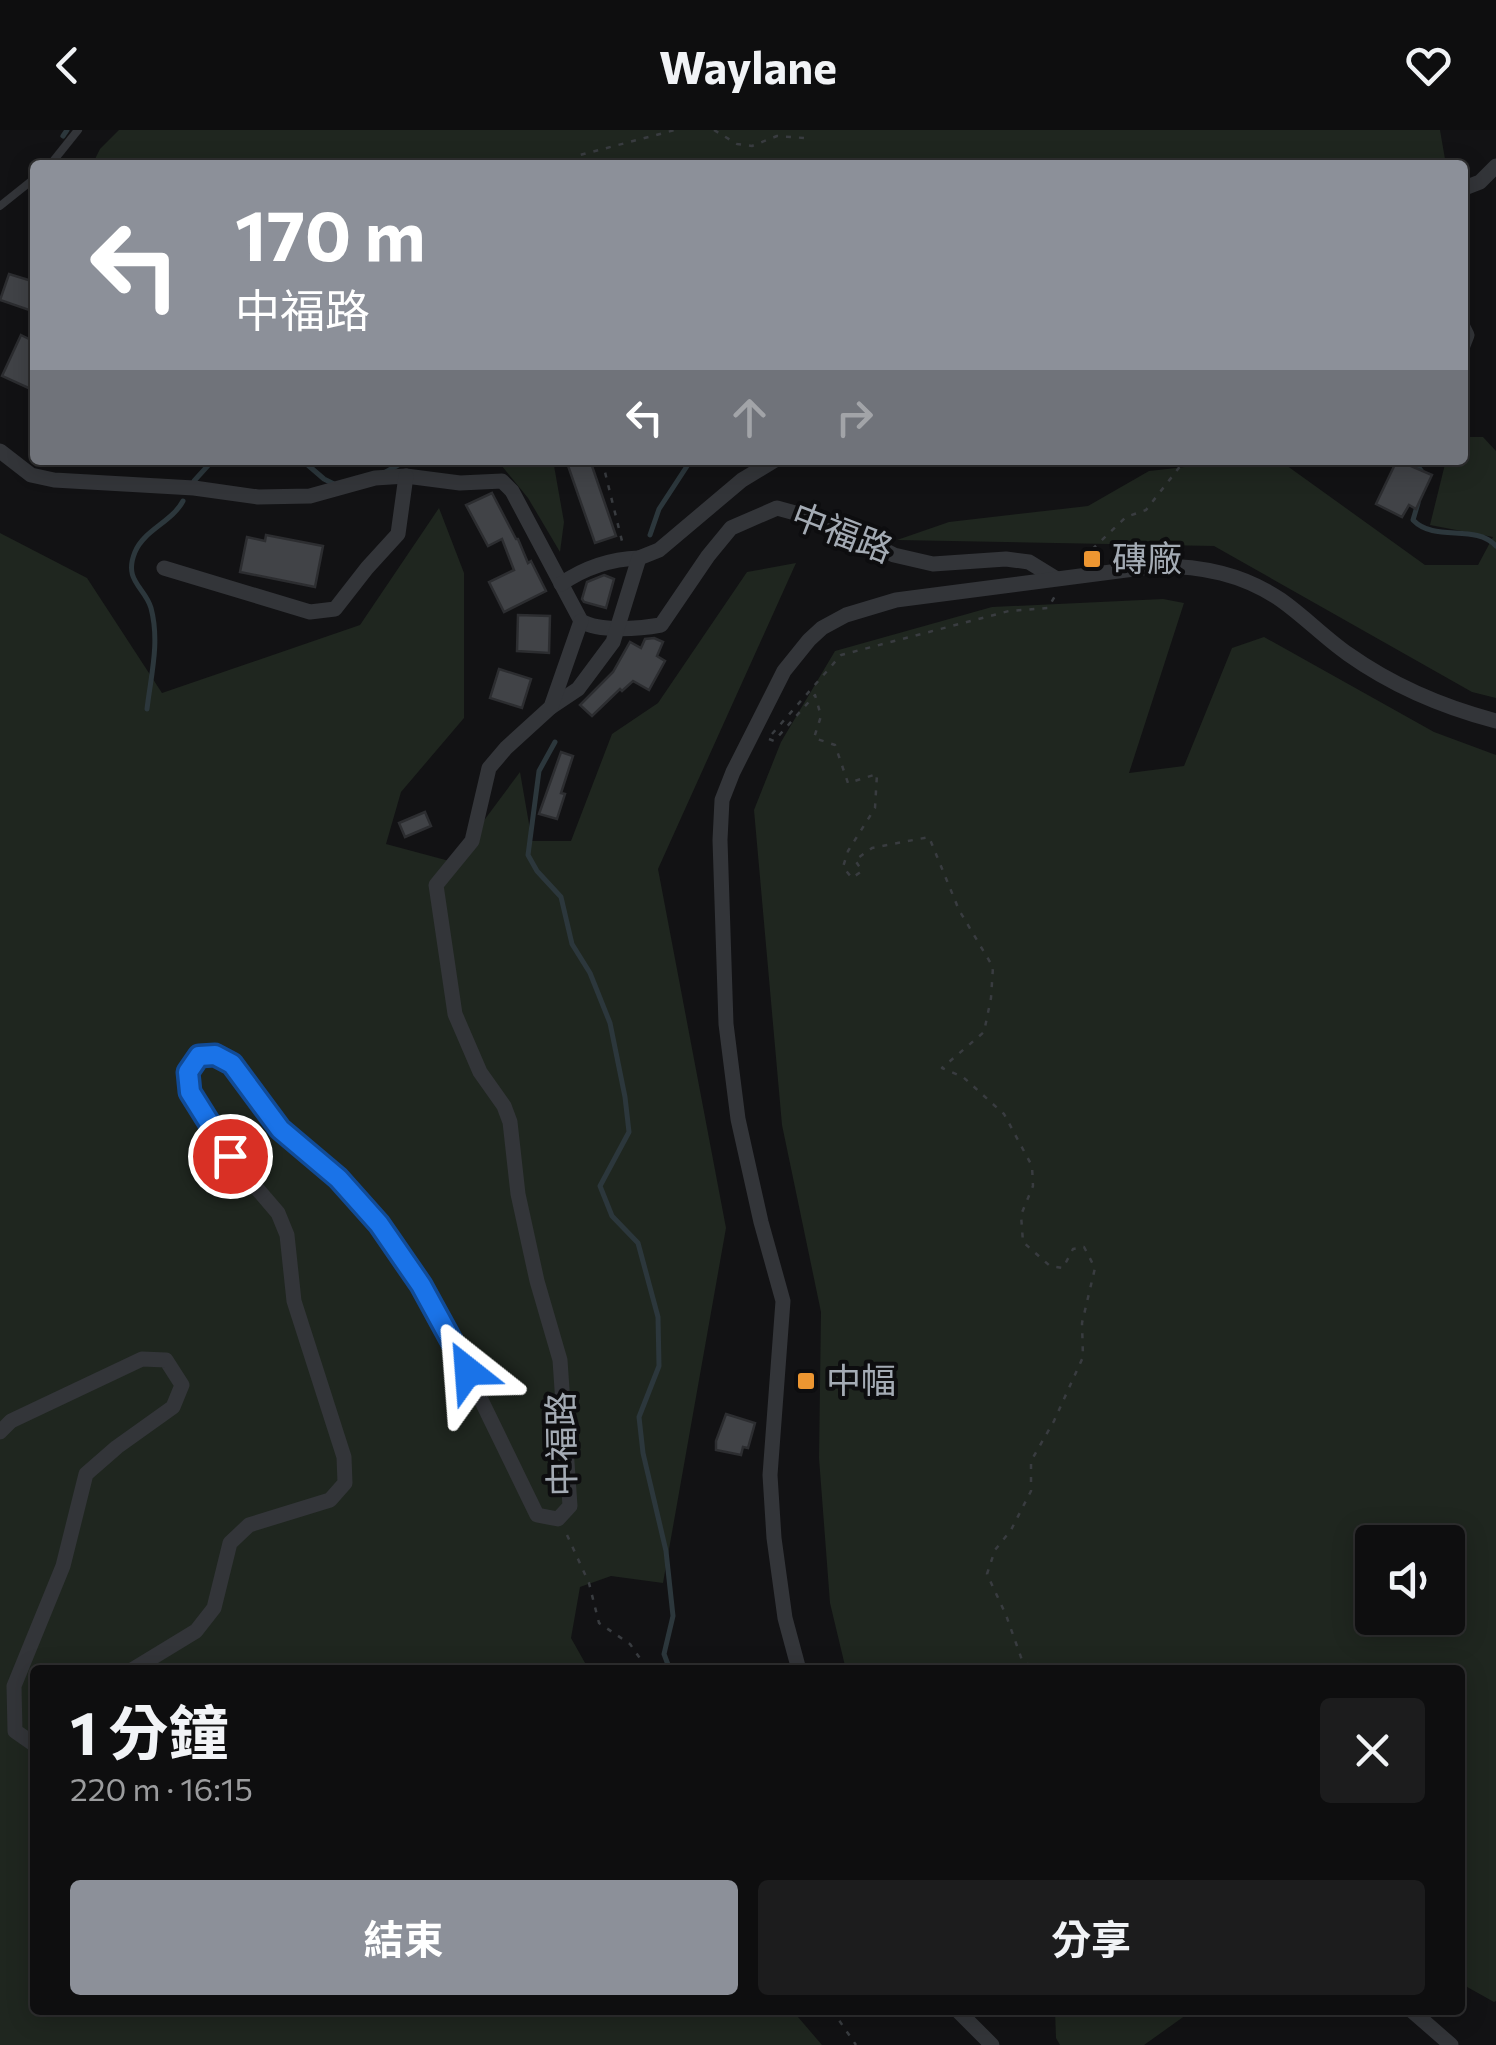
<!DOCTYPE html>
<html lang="zh-TW">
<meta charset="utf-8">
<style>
:root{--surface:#0e0e0f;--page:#1c1c1d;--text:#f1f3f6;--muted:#9b9c9e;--line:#2e2e2f;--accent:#8c9099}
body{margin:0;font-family:Commissioner,"Noto Sans TC",sans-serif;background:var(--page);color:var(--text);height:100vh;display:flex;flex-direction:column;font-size:38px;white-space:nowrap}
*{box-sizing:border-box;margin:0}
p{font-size:32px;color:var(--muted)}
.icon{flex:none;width:55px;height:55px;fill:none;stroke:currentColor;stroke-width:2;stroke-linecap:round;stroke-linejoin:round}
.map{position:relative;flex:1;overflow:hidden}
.side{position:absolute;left:30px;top:1535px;width:1435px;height:350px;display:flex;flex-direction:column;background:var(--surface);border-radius:10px;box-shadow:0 5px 25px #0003,0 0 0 2px var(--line)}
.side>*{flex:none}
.banner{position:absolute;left:30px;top:30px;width:1438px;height:305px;border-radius:10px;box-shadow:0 5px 25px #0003,0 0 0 2px var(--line);background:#8c9099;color:#fff;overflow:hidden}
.controls{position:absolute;left:1355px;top:1395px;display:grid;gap:20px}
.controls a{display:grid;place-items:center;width:110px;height:110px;border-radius:10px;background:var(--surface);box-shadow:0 5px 25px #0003,0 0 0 2px var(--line);font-size:50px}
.pin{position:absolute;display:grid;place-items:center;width:85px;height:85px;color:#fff;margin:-42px;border:5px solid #fff;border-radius:50%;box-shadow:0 2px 10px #0007}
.me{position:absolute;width:110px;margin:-55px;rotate:332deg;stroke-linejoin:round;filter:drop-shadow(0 0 8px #0008)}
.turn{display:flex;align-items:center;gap:35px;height:210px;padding:0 40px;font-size:45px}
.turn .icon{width:130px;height:130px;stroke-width:2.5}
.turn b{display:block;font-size:70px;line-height:85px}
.lanes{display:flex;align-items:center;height:95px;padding:0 40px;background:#0003;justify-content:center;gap:50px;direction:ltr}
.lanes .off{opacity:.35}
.round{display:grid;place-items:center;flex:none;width:105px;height:105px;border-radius:10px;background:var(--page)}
.head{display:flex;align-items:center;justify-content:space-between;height:170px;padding:0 40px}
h1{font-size:60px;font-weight:700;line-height:75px}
.action{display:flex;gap:20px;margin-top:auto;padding:20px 40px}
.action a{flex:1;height:115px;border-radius:10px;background:var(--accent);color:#fff;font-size:40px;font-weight:700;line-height:115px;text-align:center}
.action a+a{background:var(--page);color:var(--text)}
header{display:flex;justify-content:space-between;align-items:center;height:130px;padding:0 40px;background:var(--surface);font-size:45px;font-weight:700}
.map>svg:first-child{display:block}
</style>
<header><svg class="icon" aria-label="back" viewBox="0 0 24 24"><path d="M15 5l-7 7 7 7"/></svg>Waylane<svg class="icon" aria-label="heart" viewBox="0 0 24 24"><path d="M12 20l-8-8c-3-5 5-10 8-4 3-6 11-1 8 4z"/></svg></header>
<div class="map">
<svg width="1496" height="1915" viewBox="0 0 1496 1915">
<rect width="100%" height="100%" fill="#121214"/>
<!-- green -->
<g fill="#1f261f" fill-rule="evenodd">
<path d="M119,0H1440L1446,35H92L100,19Z"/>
<path d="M1463,307H1483L1496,321V568L1472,562L1214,416L897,410L949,392L1088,376L1149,341L1247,330H1279L1425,435H1478L1493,407L1430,395L1446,330H1462Z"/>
<path d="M497,330H553L564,392L560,422L528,368Z"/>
<path d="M439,378L464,443V588L401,662L386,714L453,732L520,642L532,711H571L612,604L658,573L747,442L796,433L658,739L726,1098L663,1453L611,1446L580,1457L571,1508L589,1540H35V1880H792L822,1915H0V403L87,448L162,563L360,495Z"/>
<path d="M1163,469L1184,473L1129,643L1184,636L1232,518L1264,507L1434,602L1496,625V1871L1494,1872L1460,1853V1540H1093L1092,1536L1056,1540H846L830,1473L819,1328L821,1182L782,995L754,680L781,612L835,521L992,477ZM1372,1412H1448V1488H1372Z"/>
<path d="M1055,1880H1193L1144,1915H1060L1056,1908Z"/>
</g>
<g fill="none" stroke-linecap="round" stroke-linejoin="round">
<!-- stream -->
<g stroke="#2c373c" stroke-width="5">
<path d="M63,6L67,0"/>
<path d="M302,330L324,349L336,355"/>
<path d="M1413,330L1423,343"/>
<path d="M384,343L407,330"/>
<path d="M194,351L213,330"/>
<path d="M1418,373L1413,390C1435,413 1475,393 1496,416"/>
<path d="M650,405L659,379L691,330"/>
<path d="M147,579C151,545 160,512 151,478C145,457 123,451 135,422C144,400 172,392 183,371"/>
<path d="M555,612L539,641L528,725L537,741L561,767L572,814L590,843L610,893L625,967L629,1002L600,1056L612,1086L638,1113L658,1187L659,1236L639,1287L643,1323L666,1421L673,1486L664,1524L670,1540"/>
</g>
</g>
<!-- building -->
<g fill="#414347" stroke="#2c2d30" stroke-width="2.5">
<path d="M9,144L35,152V160L29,180L0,170Z"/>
<path d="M21,205L35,212V261L2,246Z"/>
<path d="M566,330H590L616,406L595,413Z"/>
<path d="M1397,330L1432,345L1416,379L1409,375L1402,387L1376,374Z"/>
<path d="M492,363L516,409H518L528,433L531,431L546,461L504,482L489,452L514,440L502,409L488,416L466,375Z"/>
<path d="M266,405L323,416L315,457L240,442L247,407L265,411Z"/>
<path d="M604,445L614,449L606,478L584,472L582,469L587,452Z"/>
<path d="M518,485L550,486L549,523L517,521Z"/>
<path d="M654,508L663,512L657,526L665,531L649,560L633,551L622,561L620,559L592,586L580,575L613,542L630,512L641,518L645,509Z"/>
<path d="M499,539L531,549L522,578L490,568Z"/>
<path d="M561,622L573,626L561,663L565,664L557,689L539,684Z"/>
<path d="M425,682L431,696L405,707L399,693Z"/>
<path d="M726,1284L755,1293L748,1318L743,1317L741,1325L716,1320V1311Z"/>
</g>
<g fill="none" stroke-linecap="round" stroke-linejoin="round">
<!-- path -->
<g stroke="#393c40" stroke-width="2.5" stroke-dasharray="5 8" stroke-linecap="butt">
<path d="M714,0L737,14L752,16L777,6L804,8"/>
<path d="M533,35L541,32L551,35"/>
<path d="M573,35L580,25L675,0"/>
<path d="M602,330L622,411"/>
<path d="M1083,428L1126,387L1146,380L1185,330"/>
<path d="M772,604L841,525L1009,481L1048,478L1055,466"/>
<path d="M769,609L774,611L815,565L821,586L814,608L835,615L848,653L877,644L875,678L848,721L843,737L852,748L862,741L855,730L872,718L929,707L959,780L993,837L991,868L984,902L942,938L963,947L1004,984L1032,1036L1033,1056L1021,1085L1023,1112L1050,1136L1063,1138L1073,1119L1084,1117L1095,1138L1082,1193L1083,1227L1054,1291L1031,1331V1361L1011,1400L995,1420L987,1444L1006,1485L1022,1530L1036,1540"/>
<path d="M567,1405L589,1453L599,1493L630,1514L648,1540"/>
<path d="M832,1880L856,1915"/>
</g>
<!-- service -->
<g stroke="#333539" stroke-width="8">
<path d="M50,35L78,0"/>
<path d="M0,76L35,48"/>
</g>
<!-- minor -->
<g stroke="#333539" stroke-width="15">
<path d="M1462,59L1480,52L1496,36"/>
<path d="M1462,195L1467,205L1462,218"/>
<path d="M0,321L31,345L54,350L194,358L258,367L310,366L375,348L406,346L460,353L502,351L512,361L581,491C599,502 639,499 661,495L708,426L731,398L777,378L828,392L894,425L933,434L1006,429L1029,432L1055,448"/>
<path d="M164,438L310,482L335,479L367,438L398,404L406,346"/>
<path d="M561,454C584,438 611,429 639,428"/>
<path d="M551,577L578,559L613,512L639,428L659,420L742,350L775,330"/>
<path d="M0,1302L11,1291L142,1229L166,1230L182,1255L173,1277L117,1317L86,1344L63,1436L14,1556L15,1601L35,1615"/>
<path d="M132,1540L196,1501L214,1478L230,1413L249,1395L330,1370L345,1353L344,1327L294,1171L287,1105L278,1083L229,1026L190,962L187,942L199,926L215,925L233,934L280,999L338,1047L379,1095L421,1155L467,1241L537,1385L558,1389L570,1376L560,1230L537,1151L518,1064L510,992L504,976L480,942L455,884L436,755L472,711L489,638L506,618L551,577L581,491"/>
<path d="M799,1540L785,1488L774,1408L770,1345L783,1171L761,1092L738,989L726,894L720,710L722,670L733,642L784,541L809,510L822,498L846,485L896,470L1157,436C1202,436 1243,444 1281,470C1305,487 1325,508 1348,524C1393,556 1443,577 1496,591"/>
<path d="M957,1880L992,1915"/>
<path d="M1411,1880L1451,1915"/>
</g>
</g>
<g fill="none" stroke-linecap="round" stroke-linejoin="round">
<defs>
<path id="route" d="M230,1026L190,962L188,942L199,926L215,925L232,934L280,999L338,1048L379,1094L421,1155L468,1241"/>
</defs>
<!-- route casing -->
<use href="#route" stroke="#114b97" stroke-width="25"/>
<!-- route -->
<use href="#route" stroke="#1a73e8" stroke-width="18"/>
</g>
<!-- markers -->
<g fill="#ed9631" stroke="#0d0d0f" stroke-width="4">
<rect x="1082" y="419" width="20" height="20" rx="5"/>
<rect x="796" y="1241" width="20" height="20" rx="5"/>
</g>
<g text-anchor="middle" stroke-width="8" stroke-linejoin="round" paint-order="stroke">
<!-- street labels -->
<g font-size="35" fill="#a4abb4" stroke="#0d0d0f">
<text transform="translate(842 403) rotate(21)" y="12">中福路</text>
<text transform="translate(562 1314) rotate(-91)" y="12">中福路</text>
</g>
<!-- poi labels -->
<g font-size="35" fill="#a4abb4" stroke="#0d0d0f" text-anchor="start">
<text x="1112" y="441">磚廠</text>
<text x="826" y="1263">中幅</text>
</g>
</g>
</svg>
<div class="controls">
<a><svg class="icon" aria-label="sound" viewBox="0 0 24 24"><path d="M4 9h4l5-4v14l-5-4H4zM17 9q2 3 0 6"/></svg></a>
</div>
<div class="pin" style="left:230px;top:1026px;background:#d93025"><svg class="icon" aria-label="arrive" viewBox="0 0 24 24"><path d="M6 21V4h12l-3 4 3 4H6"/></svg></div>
<svg class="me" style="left:468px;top:1241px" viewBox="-20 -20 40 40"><path d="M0-17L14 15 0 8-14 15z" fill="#1a73e8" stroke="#fff" stroke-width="4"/></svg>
<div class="banner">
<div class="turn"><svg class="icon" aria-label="left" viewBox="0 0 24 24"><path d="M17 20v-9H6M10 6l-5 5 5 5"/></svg><div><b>170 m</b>中福路</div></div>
<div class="lanes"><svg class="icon" aria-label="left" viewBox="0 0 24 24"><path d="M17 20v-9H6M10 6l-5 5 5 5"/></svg><svg class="icon off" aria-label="ahead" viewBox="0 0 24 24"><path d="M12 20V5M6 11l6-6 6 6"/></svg><svg class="icon off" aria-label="right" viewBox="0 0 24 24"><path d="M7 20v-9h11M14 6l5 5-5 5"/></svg></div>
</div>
<section class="side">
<div class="head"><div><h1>1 分鐘</h1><p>220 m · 16:15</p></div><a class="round"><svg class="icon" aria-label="close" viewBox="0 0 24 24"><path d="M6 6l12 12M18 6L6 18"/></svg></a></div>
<div class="action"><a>結束</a><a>分享</a></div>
</section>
</div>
